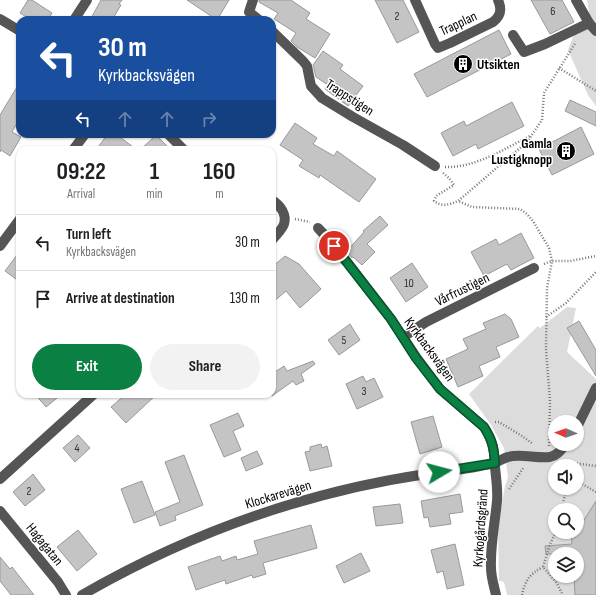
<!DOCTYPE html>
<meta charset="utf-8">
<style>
:root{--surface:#fff;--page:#f2f2f2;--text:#202124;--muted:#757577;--line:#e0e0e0;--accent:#0b8043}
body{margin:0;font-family:"Sofia Sans Condensed",sans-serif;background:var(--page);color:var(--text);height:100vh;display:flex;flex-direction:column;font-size:15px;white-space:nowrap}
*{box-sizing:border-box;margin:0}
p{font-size:13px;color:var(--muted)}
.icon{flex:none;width:22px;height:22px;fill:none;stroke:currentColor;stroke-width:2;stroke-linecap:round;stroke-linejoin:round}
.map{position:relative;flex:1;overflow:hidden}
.details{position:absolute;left:16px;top:146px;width:260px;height:252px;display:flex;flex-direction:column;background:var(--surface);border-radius:12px;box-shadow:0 1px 3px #0004}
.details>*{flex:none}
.banner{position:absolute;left:16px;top:16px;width:260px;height:122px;border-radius:12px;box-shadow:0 1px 3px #0004;background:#1a4fa0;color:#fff;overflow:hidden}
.needle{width:26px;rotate:272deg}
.controls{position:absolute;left:548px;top:415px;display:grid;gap:8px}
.controls a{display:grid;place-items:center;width:36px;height:36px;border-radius:50%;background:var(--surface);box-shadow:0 1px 3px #0004;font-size:20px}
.pin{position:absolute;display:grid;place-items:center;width:34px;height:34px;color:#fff;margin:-17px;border:2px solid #fff;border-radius:50%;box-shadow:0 1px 4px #0007}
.me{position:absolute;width:44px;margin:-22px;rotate:82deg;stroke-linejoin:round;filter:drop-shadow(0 0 3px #0008)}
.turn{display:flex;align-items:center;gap:14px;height:84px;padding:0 16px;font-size:18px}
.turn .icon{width:52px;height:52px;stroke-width:2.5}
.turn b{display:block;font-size:28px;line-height:34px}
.lanes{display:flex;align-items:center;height:38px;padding:0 16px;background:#0003;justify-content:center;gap:20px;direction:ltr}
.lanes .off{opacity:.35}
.eta{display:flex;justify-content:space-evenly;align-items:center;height:68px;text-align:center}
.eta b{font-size:24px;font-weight:700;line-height:28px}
.cta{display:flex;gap:8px;margin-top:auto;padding:8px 16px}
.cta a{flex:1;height:46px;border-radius:24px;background:var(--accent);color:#fff;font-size:16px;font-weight:700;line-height:46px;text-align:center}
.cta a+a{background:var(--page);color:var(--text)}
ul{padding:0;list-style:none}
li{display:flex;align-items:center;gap:12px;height:56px;padding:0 16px;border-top:1px solid var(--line)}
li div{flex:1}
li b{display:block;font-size:15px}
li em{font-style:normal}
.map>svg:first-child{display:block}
</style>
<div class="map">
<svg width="596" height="595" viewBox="0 0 596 595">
<rect width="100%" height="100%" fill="#fff"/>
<!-- green -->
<g fill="#dcdcdc" fill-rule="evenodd">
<path d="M587,0H596V106L588,95L568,50L574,34L589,13Z"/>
<path d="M567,307L576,308L567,352L596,379V595H507L504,582L499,581L498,528L505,486L508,477L504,448L491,425L469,394L538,326L540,328ZM555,422H577V444H555ZM555,466H577V488H555ZM555,510H577V532H555ZM555,554H577V576H555Z"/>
</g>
<!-- building -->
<g fill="#c4c4c4" stroke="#999">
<path d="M28,0H32L52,13L48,20H31L20,13Z"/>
<path d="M101,0H122L119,4L121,5L112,20H90Z"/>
<path d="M187,0H229L217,20Z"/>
<path d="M259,0H291L310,13L306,19L330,34L315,58L297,47L291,41L296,33L274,19L278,13L259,2Z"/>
<path d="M375,0H403L419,32L397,43Z"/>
<path d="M531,0H562L574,22L550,34Z"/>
<path d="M499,30L511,54L427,97L414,74Z"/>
<path d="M323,51L343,65L340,69L363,86L348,106L325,89L328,85L316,77L313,65Z"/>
<path d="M20,82V118L12,132L21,137L10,156L1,150L0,152V115Z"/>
<path d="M570,100L596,112V126L565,111Z"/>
<path d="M512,102L524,126L478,149L476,144L453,156L441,133L464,121L466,126Z"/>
<path d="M295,123L317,138L313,144L334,156L337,151L376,179L359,202L320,175L319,178L299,166L303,160L280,145Z"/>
<path d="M581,127L594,154L552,175L539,149Z"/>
<path d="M115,134H116L137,150H96L107,135L111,138Z"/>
<path d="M156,135L171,150H140Z"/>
<path d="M380,216L388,225L367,244L375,252L362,265L353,257L352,258L347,251L364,232L363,231Z"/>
<path d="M521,233L534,258L511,270L507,264L484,276L471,252L496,239L499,245Z"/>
<path d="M20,251V282L5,271Z"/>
<path d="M285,256L299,264L321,289L300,308L286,291L272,303V267Z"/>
<path d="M412,263L428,287L406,302L390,278Z"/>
<path d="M505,314L511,319L519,337L496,347L500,357L479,366L483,376L458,387L446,359L468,349L463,339L486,329L483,323Z"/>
<path d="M579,321L596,350V376L567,328Z"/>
<path d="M350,324L360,340L339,355L328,340Z"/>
<path d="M313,361L315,364L301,374L304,381L296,385L293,381L272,396V374L284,366L287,371Z"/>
<path d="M363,376L366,382L374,378L383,397L357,409L346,384Z"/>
<path d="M35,394H62L46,407Z"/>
<path d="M126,394H157L126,423L111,407Z"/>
<path d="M238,413L244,426L233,431L241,450L224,457L210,425Z"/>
<path d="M433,416L442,447L420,454L411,422Z"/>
<path d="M78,435L90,448L75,462L63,448Z"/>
<path d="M321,444L322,448L327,446L332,466L310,471L305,452L310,451V447Z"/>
<path d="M257,451L263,464L246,471L241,458Z"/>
<path d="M184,455L203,505L175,516L176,520L160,526L155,512L180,502L165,462Z"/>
<path d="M33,474L45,490L25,506L13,492Z"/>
<path d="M142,481L155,515L134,523L121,489Z"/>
<path d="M460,494L463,512L449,514L451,524L430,527L428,517L424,518L421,501Z"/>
<path d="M596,501V595H575L574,576H577V554H546L545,546L572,544L571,532H577V526L581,525Z"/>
<path d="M400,504L403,523L376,526L373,507Z"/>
<path d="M311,525L317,548L263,563L266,574L253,578L252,575L226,584L225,580L196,590L188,567L220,556L222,561L236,556L237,560L258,554L254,541Z"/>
<path d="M78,530L97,554L77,571L57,547Z"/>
<path d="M455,544L464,585L447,589L443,571L437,573L431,550Z"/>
<path d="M361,553L370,571L344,583L336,566Z"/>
<path d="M0,557L10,569L12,567L34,595H11L0,581Z"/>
</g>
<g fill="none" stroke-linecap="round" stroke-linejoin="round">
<!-- path -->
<g stroke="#777" stroke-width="2.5" stroke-dasharray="1 2" stroke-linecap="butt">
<path d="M559,68L596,91"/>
<path d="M445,167C475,168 504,149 530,136"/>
<path d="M443,173L449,178L454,185L436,196L434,201C442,207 449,205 458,201"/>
<path d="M295,219L310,222"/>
<path d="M544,264L552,261H570L596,256"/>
<path d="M546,317L566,303L596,272"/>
<path d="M495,422H499L522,436L533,444"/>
<path d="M549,446L550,401L546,349L547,288L552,261L549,248L533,221L527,214L520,209L472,207L458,201L527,142L542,120L544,93L576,42"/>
<path d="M565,462L596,466"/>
<path d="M577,481L596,492"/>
<path d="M509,489L524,467"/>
<path d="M562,510L566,488"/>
<path d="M556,532L550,544L543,567L556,582L563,595"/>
<path d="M522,595C525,580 530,574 543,567"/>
</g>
<!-- minor -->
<g stroke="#555" stroke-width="10">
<path d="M253,0L249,12L259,20"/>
<path d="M415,0L435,44L438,48L450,43L493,22C501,16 502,9 498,0"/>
<path d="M576,0L589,23L596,31"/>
<path d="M0,19L20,31"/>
<path d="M74,20L87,0"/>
<path d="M272,31L303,61L307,66L311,86L322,98L353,117L403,145L435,166"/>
<path d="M513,35L524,52L545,44L589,23"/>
<path d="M168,134L184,150"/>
<path d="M73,150L85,134"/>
<path d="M272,200C280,205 287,214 284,224C282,230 276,235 272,240"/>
<path d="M318,228L334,245L391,319L416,357L440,389L484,427C494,442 494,450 495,467C496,478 498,490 497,501C495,523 490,545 491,568C491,577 494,586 496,595"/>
<path d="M0,246L20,219"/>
<path d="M403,337L426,322L534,268"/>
<path d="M577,427L596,388"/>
<path d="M0,479L94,394"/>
<path d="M0,511L58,582L66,595"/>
<path d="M82,595C188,534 305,492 426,474C448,471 472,469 494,463C499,462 503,458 508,457C520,453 537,459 550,457C558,455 561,450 566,444"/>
</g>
</g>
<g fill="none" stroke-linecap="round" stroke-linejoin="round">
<defs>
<path id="route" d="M334,246L391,319L416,358L440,389L484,427C492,440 494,448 495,463L439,472"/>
</defs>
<!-- route casing -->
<use href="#route" stroke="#07532c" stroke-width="10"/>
<!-- route -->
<use href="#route" stroke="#0b8043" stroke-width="7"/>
</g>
<!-- icons -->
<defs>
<symbol id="building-disc" viewBox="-11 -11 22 22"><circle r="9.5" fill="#000" stroke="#fff"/><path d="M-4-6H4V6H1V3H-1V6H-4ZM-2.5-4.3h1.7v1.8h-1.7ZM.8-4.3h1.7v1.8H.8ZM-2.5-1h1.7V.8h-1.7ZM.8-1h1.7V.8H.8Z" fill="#fff"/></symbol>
</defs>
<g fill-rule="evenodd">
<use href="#building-disc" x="452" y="53" width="22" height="22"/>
<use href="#building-disc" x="555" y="140" width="22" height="22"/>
</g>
<g text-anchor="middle" stroke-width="3" stroke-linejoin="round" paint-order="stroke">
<!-- number labels -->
<g font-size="12" fill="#313131">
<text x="553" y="15">6</text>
<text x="397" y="20">2</text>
<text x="409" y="287">10</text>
<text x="344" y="344">5</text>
<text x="364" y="395">3</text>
<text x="77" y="452">4</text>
<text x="29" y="495">2</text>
</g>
<!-- street labels -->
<g font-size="14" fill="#000" stroke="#fff">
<text transform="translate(458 23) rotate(-25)" y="5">Trapplan</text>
<text transform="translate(350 97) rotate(33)" y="5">Trappstigen</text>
<text transform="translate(462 289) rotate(-26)" y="5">Vårfrustigen</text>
<text transform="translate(430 349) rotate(54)" y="5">Kyrkbacksvägen</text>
<text transform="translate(278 494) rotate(-17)" y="5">Klockarevägen</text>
<text transform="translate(480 528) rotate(-86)" y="5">Kyrkogårdsgränd</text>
<text transform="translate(45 544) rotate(51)" y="5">Hagagatan</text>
</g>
<!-- poi labels -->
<g font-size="14" font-weight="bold" fill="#000" stroke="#fff" text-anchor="start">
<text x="477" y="69">Utsikten</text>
<text x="552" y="148" text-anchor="end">Gamla<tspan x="552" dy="16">Lustigknopp</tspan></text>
</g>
</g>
</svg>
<div class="controls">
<a><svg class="needle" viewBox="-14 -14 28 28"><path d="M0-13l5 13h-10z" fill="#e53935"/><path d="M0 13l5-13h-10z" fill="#757577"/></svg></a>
<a><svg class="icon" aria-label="sound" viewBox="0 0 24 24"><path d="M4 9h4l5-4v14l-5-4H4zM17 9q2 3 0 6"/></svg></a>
<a><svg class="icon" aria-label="search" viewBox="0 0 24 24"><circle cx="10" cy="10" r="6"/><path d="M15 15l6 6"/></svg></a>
<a><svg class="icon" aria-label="layers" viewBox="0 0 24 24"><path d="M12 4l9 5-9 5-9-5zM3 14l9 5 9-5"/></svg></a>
</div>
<div class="pin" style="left:334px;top:246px;background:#d93025"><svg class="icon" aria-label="arrive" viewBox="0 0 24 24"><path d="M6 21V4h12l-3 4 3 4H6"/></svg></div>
<svg class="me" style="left:439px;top:472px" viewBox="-20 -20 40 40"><circle r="19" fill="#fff"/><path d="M0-13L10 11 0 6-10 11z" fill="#0b8043"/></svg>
<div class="banner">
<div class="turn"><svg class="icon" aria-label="left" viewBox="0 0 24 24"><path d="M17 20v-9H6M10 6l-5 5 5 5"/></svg><div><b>30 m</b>Kyrkbacksvägen</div></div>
<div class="lanes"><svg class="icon" aria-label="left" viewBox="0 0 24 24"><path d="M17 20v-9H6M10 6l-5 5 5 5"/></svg><svg class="icon off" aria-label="ahead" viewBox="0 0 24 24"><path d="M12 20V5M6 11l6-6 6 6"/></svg><svg class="icon off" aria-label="ahead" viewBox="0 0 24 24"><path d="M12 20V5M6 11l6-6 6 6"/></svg><svg class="icon off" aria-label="right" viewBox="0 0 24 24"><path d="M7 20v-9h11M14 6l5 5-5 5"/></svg></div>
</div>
<section class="details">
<div class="eta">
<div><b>09:22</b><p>Arrival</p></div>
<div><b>1</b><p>min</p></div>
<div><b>160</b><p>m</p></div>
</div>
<ul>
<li><svg class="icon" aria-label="left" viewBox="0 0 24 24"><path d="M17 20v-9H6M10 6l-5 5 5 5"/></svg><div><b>Turn left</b><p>Kyrkbacksvägen</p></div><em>30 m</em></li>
<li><svg class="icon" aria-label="arrive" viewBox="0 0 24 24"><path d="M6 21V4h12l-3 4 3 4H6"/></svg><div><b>Arrive at destination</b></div><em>130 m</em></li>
</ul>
<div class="cta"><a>Exit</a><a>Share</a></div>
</section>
</div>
